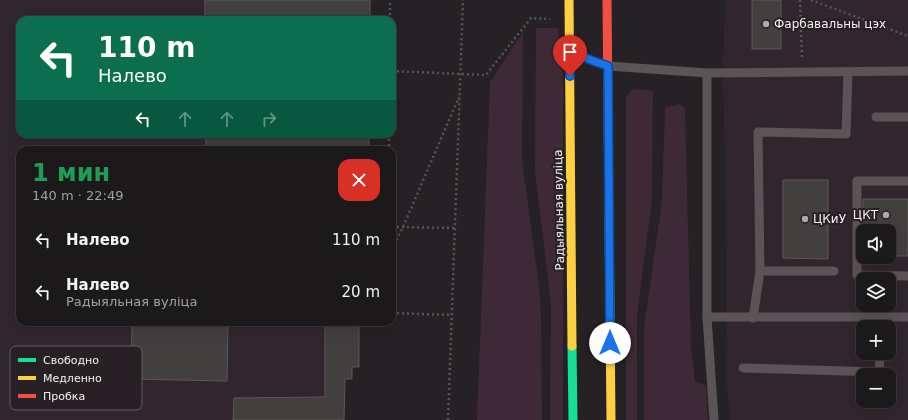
<!DOCTYPE html>
<html lang="ru">
<meta charset="utf-8">
<style>
:root{--surface:#1c191b;--page:#252224;--text:#f1f3f6;--muted:#a0a0a3;--line:#3a383a}
body{margin:0;font-family:"DejaVu Sans",sans-serif;background:var(--page);color:var(--text);height:100vh;display:flex;flex-direction:column;font-size:15px;white-space:nowrap}
*{box-sizing:border-box;margin:0}
p{font-size:13px;color:var(--muted)}
.icon{flex:none;width:22px;height:22px;fill:none;stroke:currentColor;stroke-width:2;stroke-linecap:round;stroke-linejoin:round}
.map{position:relative;flex:1;overflow:hidden}
.details{position:absolute;left:16px;top:146px;width:380px;height:180px;display:flex;flex-direction:column;background:var(--surface);border-radius:12px;box-shadow:0 4px 16px #0002,0 0 0 1px var(--line)}
.details>*{flex:none}
.hud{position:absolute;left:16px;top:16px;width:380px;height:122px;border-radius:12px;box-shadow:0 4px 16px #0002,0 0 0 1px var(--line);background:#0b6e4f;color:#fff;overflow:hidden}
.controls{position:absolute;left:856px;top:224px;display:grid;gap:8px}
.controls a{display:grid;place-items:center;width:40px;height:40px;border-radius:8px;background:var(--surface);box-shadow:0 4px 16px #0002,0 0 0 1px var(--line);font-size:20px}
.pin{position:absolute;display:grid;place-items:center;width:34px;height:34px;color:#fff;margin:-41px -17px;border-radius:50% 50% 50% 0;rotate:-45deg;box-shadow:0 0 4px #0007}
.pin .icon{rotate:45deg}
.me{position:absolute;width:44px;margin:-22px;rotate:0deg;stroke-linejoin:round;filter:drop-shadow(0 0 3px #0008)}
.turn{display:flex;align-items:center;gap:14px;height:84px;padding:0 16px;font-size:18px}
.turn .icon{width:52px;height:52px;stroke-width:2.5}
.turn b{display:block;font-size:28px;line-height:34px}
.lanes{display:flex;align-items:center;height:38px;padding:0 16px;background:#0003;justify-content:center;gap:20px;direction:ltr}
.lanes .off{opacity:.35}
.round{display:grid;place-items:center;flex:none;width:42px;height:42px;border-radius:12px;background:var(--page)}
.overview{display:flex;align-items:center;justify-content:space-between;height:68px;padding:0 16px}
h1{font-size:24px;font-weight:600;line-height:30px;color:#1e9e55}
ul{padding:0;list-style:none}
li{display:flex;align-items:center;gap:12px;height:52px;padding:0 16px}
li div{flex:1}
li b{display:block;font-size:15px}
li em{font-style:normal}
.map>svg:first-child{display:block}
</style>
<div class="map">
<svg width="908" height="420" viewBox="0 0 908 420">
<rect width="100%" height="100%" fill="#262124"/>
<!-- built -->
<g fill="#32262e" fill-rule="evenodd">
<path d="M0,0H370V20H20V134H369V150H20V322H359V367H352V379H345L344,420H0Z"/>
<path d="M725,0H908V420H731L726,383L727,274L723,72ZM863,231H889V257H863ZM863,279H889V305H863ZM863,327H889V353H863ZM863,375H889V401H863Z"/>
</g>
<!-- green -->
<g fill="#3e2936">
<path d="M536,28H558L563,75V420H550L551,304L535,172Z"/>
<path d="M523,32L522,159L540,294L541,312L542,420H477L490,82Z"/>
<path d="M633,89L653,91L652,199L637,316V420H626V97L630,92Z"/>
<path d="M680,104L684,107L685,110L691,347L695,381L706,386L708,420H644V328L662,200L665,107Z"/>
</g>
<!-- building -->
<g fill="#423f3f" stroke="#5b5958">
<rect x="205" y="0" width="165" height="20"/>
<rect x="752" y="0" width="29" height="49"/>
<rect x="206" y="134" width="163" height="16"/>
<path d="M783,180H828V259L783,258Z"/>
<path d="M863,199H908V256H889V231H863Z"/>
<path d="M132,322H228L227,381L131,379Z"/>
<path d="M325,322H359V367H352V379H345L344,420H233L234,398L325,397Z"/>
</g>
<g fill="none" stroke-linecap="round" stroke-linejoin="round">
<!-- path -->
<g stroke="#595457" stroke-width="2.5" stroke-dasharray="2 3" stroke-linecap="butt">
<path d="M800,0L802,59"/>
<path d="M811,0L908,36"/>
<path d="M390,20V0"/>
<path d="M392,71L486,75L531,18L550,19"/>
<path d="M389,134V150"/>
<path d="M392,227L456,228"/>
<path d="M392,249L403,227L459,97"/>
<path d="M392,313L452,315"/>
<path d="M448,420L463,0"/>
</g>
<!-- lane -->
<g stroke="#5a5457" stroke-width="9">
<path d="M573,48L578,54L588,59L608,66L707,73L908,71"/>
<path d="M707,73V317H908"/>
<path d="M876,117H908"/>
<path d="M908,181H857V275L908,276"/>
<path d="M834,271H760L758,132L846,134L848,72"/>
<path d="M707,317L714,420"/>
<path d="M753,318L760,271"/>
<path d="M881,327V316"/>
<path d="M743,368L879,372L880,353"/>
</g>
<!-- fast -->
<path stroke="#16e098" stroke-width="9" d="M572,346L573,420"/>
<!-- slow -->
<g stroke="#ffcf43" stroke-width="9">
<path d="M569,0L572,346"/>
<path d="M609,216L611,420"/>
</g>
<!-- jam -->
<path stroke="#f24e42" stroke-width="9" d="M607,0L609,216"/>
</g>
<g fill="none" stroke-linecap="round" stroke-linejoin="round">
<defs>
<path id="route" d="M570,76V45C582,59 591,60 608,66L610,343"/>
</defs>
<!-- route casing -->
<use href="#route" stroke="#114b97" stroke-width="10"/>
<!-- route -->
<use href="#route" stroke="#1a73e8" stroke-width="7"/>
</g>
<!-- markers -->
<g fill="#ada8ab" stroke="#272024" stroke-width="1.5">
<circle cx="766" cy="24" r="4"/>
<circle cx="886" cy="215" r="4"/>
<circle cx="805" cy="219" r="4"/>
</g>
<g text-anchor="middle" stroke-width="4" stroke-linejoin="round" paint-order="stroke">
<!-- poi labels -->
<g font-size="12" fill="#f6f1f3" stroke="#272024" text-anchor="start">
<text x="774" y="28">Фарбавальны цэх</text>
<text x="878" y="219" text-anchor="end">ЦКТ</text>
<text x="813" y="223">ЦКиУ</text>
</g>
<!-- street labels -->
<g font-size="12" fill="#f6f1f3" stroke="#272024">
<text transform="translate(559 210) rotate(-91)" y="4">Радыяльная вуліца</text>
</g>
</g>
<!-- legend -->
<rect x="10" y="346" width="132" height="64" rx="6" fill="#272024" stroke="#655f62" stroke-width="1"/>
<rect x="18" y="358" width="18" height="4" fill="#16e098"/>
<rect x="18" y="376" width="18" height="4" fill="#ffcf43"/>
<rect x="18" y="394" width="18" height="4" fill="#f24e42"/>
<g font-size="11" fill="#f6f1f3">
<text x="43" y="364">Свободно</text>
<text x="43" y="382">Медленно</text>
<text x="43" y="400">Пробка</text>
</g>
</svg>
<div class="controls">
<a><svg class="icon" aria-label="sound" viewBox="0 0 24 24"><path d="M4 9h4l5-4v14l-5-4H4zM17 9q2 3 0 6"/></svg></a>
<a><svg class="icon" aria-label="layers" viewBox="0 0 24 24"><path d="M12 4l9 5-9 5-9-5zM3 14l9 5 9-5"/></svg></a>
<a>+</a>
<a>−</a>
</div>
<div class="pin" style="left:570px;top:76px;background:#d93025"><svg class="icon" aria-label="arrive" viewBox="0 0 24 24"><path d="M6 21V4h12l-3 4 3 4H6"/></svg></div>
<svg class="me" style="left:610px;top:343px" viewBox="-20 -20 40 40"><circle r="19" fill="#fff"/><path d="M0-13L10 11 0 6-10 11z" fill="#1a73e8"/></svg>
<div class="hud">
<div class="turn"><svg class="icon" aria-label="left" viewBox="0 0 24 24"><path d="M17 20v-9H6M10 6l-5 5 5 5"/></svg><div><b>110 m</b>Налево</div></div>
<div class="lanes"><svg class="icon" aria-label="left" viewBox="0 0 24 24"><path d="M17 20v-9H6M10 6l-5 5 5 5"/></svg><svg class="icon off" aria-label="ahead" viewBox="0 0 24 24"><path d="M12 20V5M6 11l6-6 6 6"/></svg><svg class="icon off" aria-label="ahead" viewBox="0 0 24 24"><path d="M12 20V5M6 11l6-6 6 6"/></svg><svg class="icon off" aria-label="right" viewBox="0 0 24 24"><path d="M7 20v-9h11M14 6l5 5-5 5"/></svg></div>
</div>
<section class="details">
<div class="overview"><div><h1>1 мин</h1><p>140 m · 22:49</p></div><a class="round" style="background:#d93025;color:#fff"><svg class="icon" aria-label="close" viewBox="0 0 24 24"><path d="M6 6l12 12M18 6L6 18"/></svg></a></div>
<ul>
<li><svg class="icon" aria-label="left" viewBox="0 0 24 24"><path d="M17 20v-9H6M10 6l-5 5 5 5"/></svg><div><b>Налево</b></div><em>110 m</em></li>
<li><svg class="icon" aria-label="left" viewBox="0 0 24 24"><path d="M17 20v-9H6M10 6l-5 5 5 5"/></svg><div><b>Налево</b><p>Радыяльная вуліца</p></div><em>20 m</em></li>
</ul>
</section>
</div>
